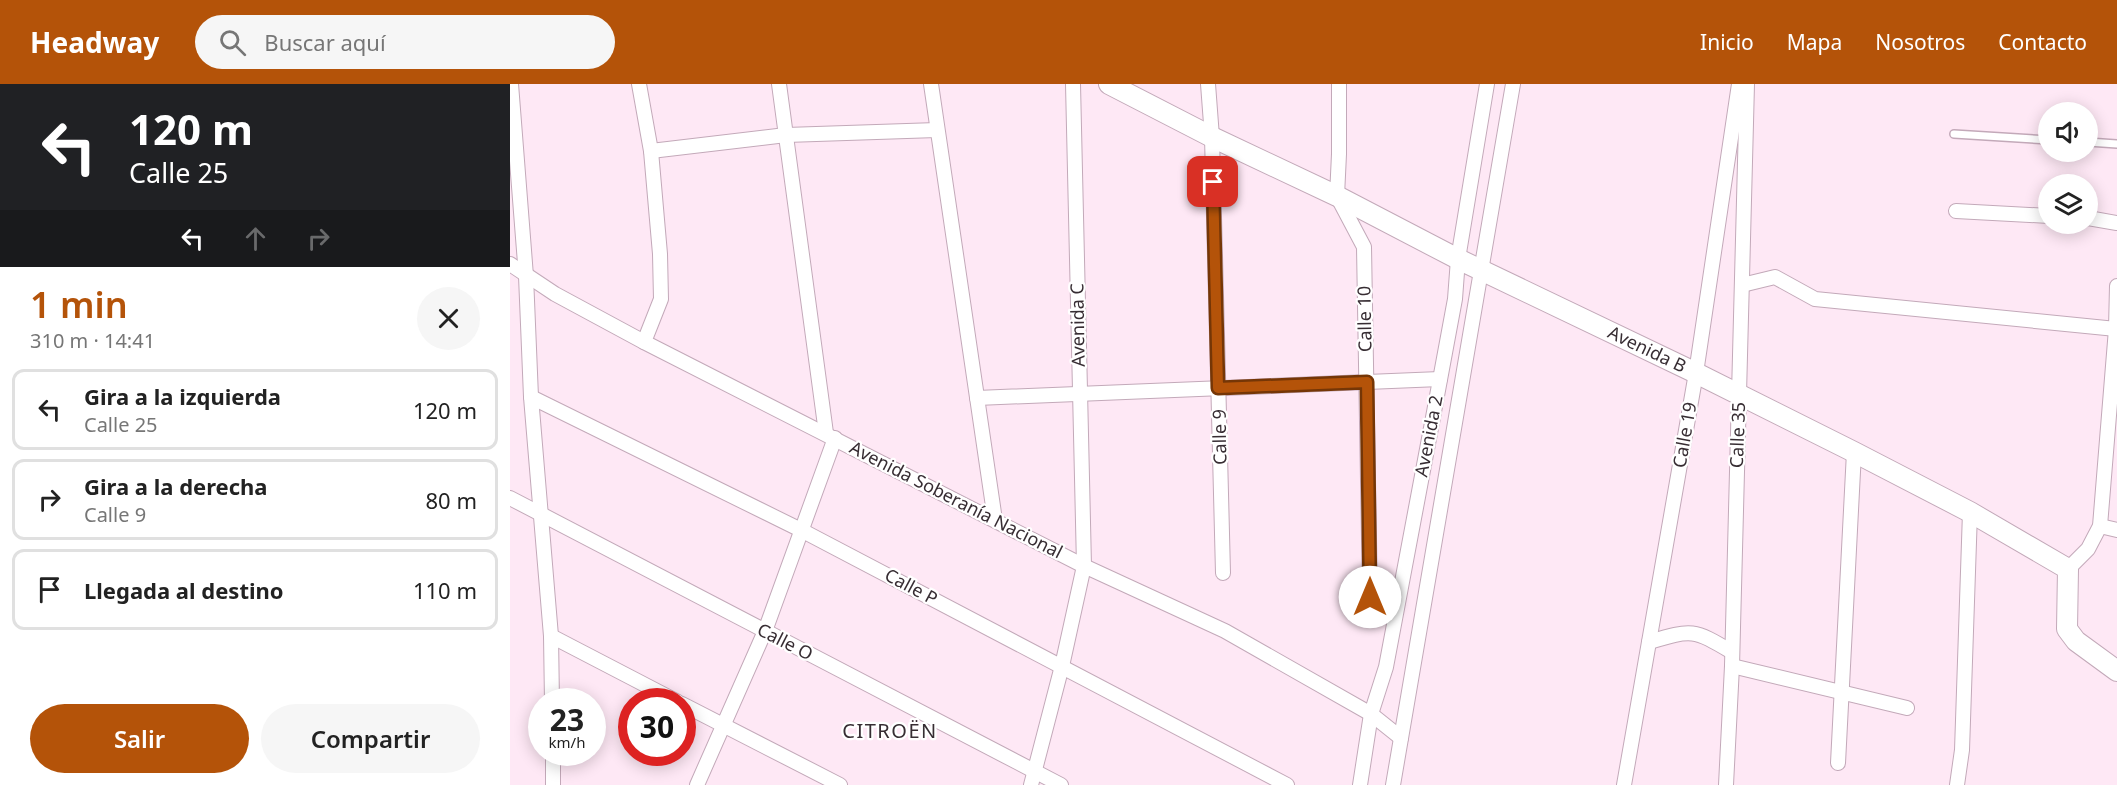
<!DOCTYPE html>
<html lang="es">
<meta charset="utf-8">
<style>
:root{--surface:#fff;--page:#f6f6f6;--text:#222;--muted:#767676;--line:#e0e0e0;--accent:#b45309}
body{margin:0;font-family:"Noto Sans",sans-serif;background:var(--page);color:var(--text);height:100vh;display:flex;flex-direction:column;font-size:22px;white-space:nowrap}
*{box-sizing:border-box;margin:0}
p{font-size:20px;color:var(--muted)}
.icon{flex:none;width:33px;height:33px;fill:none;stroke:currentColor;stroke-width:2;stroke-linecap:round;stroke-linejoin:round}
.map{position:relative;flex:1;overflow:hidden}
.panel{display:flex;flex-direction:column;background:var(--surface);width:510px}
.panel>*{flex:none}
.banner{background:#202124;color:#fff;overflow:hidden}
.controls{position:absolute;left:1528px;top:18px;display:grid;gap:12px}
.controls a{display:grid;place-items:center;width:60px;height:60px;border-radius:50%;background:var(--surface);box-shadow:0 3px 15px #0003;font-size:30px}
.speed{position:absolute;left:18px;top:604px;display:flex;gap:12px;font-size:30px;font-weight:700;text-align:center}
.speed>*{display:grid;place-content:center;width:78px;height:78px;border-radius:50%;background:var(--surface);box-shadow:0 3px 15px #0003;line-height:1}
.speed small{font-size:15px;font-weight:400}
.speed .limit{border:9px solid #d22;background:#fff;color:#111}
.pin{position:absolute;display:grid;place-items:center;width:51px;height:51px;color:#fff;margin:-26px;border-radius:12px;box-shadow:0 3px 9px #0006}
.me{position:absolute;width:66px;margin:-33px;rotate:0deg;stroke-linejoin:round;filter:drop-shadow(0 0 4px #0008)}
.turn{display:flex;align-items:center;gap:21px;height:126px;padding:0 30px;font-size:27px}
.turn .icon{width:78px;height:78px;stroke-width:2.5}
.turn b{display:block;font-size:42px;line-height:51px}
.lanes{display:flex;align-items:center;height:57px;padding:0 30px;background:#0003;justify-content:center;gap:30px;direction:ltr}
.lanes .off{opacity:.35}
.round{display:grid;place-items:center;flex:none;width:63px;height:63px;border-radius:32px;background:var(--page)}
.overview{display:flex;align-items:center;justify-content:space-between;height:102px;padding:0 30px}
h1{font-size:36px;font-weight:600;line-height:45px;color:var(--accent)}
.cta{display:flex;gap:12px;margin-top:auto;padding:12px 30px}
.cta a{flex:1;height:69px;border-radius:36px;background:var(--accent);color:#fff;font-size:24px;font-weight:600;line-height:69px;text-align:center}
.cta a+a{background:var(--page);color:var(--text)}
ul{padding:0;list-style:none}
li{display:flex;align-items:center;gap:18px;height:81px;margin:0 12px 9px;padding:0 18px;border:3px solid var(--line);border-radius:12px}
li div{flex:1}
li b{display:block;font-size:22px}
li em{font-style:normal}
header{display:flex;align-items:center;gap:36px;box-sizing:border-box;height:84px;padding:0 30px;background:var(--accent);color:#fff}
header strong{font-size:28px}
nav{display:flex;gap:33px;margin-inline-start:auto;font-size:21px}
.search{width:420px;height:54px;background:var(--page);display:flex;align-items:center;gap:15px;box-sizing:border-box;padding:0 21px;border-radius:33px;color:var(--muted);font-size:22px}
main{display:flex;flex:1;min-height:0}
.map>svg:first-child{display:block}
</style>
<header>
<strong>Headway</strong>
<div class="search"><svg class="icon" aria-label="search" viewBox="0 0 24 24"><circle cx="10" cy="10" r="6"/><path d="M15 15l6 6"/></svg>Buscar aquí</div>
<nav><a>Inicio</a><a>Mapa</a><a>Nosotros</a><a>Contacto</a></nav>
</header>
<main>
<section class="panel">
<div class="banner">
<div class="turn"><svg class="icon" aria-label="left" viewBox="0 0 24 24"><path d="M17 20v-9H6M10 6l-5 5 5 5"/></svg><div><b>120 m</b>Calle 25</div></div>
<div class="lanes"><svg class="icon" aria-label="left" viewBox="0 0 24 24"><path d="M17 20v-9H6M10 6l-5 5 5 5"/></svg><svg class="icon off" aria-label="ahead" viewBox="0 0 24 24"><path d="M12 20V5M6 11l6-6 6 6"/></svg><svg class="icon off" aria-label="right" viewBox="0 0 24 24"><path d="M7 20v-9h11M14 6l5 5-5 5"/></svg></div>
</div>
<div class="overview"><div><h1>1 min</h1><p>310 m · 14:41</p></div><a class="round"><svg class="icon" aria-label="close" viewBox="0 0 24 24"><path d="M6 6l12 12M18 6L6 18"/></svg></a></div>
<ul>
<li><svg class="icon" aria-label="left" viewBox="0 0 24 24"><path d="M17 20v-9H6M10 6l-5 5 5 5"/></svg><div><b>Gira a la izquierda</b><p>Calle 25</p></div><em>120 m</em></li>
<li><svg class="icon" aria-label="right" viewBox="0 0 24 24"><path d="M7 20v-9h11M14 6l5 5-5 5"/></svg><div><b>Gira a la derecha</b><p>Calle 9</p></div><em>80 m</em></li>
<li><svg class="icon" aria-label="arrive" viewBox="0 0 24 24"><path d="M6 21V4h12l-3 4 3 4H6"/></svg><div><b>Llegada al destino</b></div><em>110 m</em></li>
</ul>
<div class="cta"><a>Salir</a><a>Compartir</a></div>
</section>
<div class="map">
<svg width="1607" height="701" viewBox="0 0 1607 701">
<rect width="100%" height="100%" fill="#fee8f5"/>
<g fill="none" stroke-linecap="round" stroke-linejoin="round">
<defs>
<g id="lane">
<path d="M1444,50L1539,56"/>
<path d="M1578,58L1607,60"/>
</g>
<g id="street">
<path d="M1,0L16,192L21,313L41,552L42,618"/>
<path d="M129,0L141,67L150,170L151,215L134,258"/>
<path d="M269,0L316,349"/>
<path d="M421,0L485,436"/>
<path d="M698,0L702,53L713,489"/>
<path d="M829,0V70L827,112L854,163L860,513"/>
<path d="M141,67L276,51L427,46"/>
<path d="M1446,127L1539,132"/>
<path d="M1578,134L1607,139"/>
<path d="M0,180L45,210L134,258L574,482L715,547L861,630L891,654"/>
<path d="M1232,201L1265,193L1305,215L1606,245"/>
<path d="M21,313L291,446L777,701"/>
<path d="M467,314L930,295"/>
<path d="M0,414L551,701"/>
<path d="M1590,442L1607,446"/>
<path d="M1558,485L1578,465L1590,442L1606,245L1607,202"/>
<path d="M41,552L168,618"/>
<path d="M1139,558C1183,545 1183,545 1222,568"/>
<path d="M1222,582L1397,624"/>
<path d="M172,620L330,701"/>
<path d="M43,669V701"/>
<path d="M1328,679L1344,368"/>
<path d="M187,701L255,547L325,354"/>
<path d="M521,701L552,582L574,482L563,0"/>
<path d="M850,701L861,630L876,583L924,328L945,215L948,175L977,0"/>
<path d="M883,701L1003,0"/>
<path d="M1114,701L1186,289L1229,0"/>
<path d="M1216,701L1222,582L1237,0"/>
<path d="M1447,701L1452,666L1460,428"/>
</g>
<g id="secondary">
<path id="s1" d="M599,0L702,53L827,112L948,175L1186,289L1344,368L1460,428L1558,485L1557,545L1566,557L1607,587"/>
</g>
</defs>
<!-- lane casing -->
<use href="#lane" stroke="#c3a9b9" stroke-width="10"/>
<!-- street casing -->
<use href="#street" stroke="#c3a9b9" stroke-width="16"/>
<!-- secondary casing -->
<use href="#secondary" stroke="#c3a9b9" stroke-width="22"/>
<!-- lane -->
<use href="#lane" stroke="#fff" stroke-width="7"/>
<!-- street -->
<use href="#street" stroke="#fff" stroke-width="14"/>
<!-- secondary -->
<use href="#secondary" stroke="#fff" stroke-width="20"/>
</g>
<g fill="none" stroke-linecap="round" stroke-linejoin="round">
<defs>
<path id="route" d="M703,98L708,304L857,298L860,513"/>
</defs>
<!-- route casing -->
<use href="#route" stroke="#753606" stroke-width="15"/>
<!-- route -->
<use href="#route" stroke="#b45309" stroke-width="10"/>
</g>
<g text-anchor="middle" stroke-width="4.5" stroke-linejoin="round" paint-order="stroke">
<!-- street labels -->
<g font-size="18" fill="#372d33" stroke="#fff">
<text transform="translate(855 235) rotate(-91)" y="6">Calle 10</text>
<text transform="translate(568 241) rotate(-91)" y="6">Avenida C</text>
<text dy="6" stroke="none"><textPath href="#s1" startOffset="600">Avenida B</textPath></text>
<text transform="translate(1175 351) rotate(-80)" y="6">Calle 19</text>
<text transform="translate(1228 351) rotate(-88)" y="6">Calle 35</text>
<text transform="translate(919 352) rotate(-79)" y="6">Avenida 2</text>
<text transform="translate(710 353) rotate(-91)" y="6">Calle 9</text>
<text transform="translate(446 416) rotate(27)" y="6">Avenida Soberanía Nacional</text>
<text transform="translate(401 503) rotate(28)" y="6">Calle P</text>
<text transform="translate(275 558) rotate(27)" y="6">Calle O</text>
</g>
<!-- neighbourhood labels -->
<g font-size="20" letter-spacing="1.5" fill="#372d33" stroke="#fff">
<text x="380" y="654">CITROËN</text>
</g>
</g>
</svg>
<div class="controls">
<a><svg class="icon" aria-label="sound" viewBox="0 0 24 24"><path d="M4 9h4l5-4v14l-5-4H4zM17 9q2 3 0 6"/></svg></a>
<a><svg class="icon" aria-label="layers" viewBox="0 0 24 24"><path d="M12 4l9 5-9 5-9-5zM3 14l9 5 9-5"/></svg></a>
</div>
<div class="speed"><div>23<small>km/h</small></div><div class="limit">30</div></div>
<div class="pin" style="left:703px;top:98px;background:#d93025"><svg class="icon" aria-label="arrive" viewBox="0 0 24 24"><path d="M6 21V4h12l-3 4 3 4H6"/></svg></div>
<svg class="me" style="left:860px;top:513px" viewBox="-20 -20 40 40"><circle r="19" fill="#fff"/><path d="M0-13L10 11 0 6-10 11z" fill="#b45309"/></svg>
</div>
</main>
